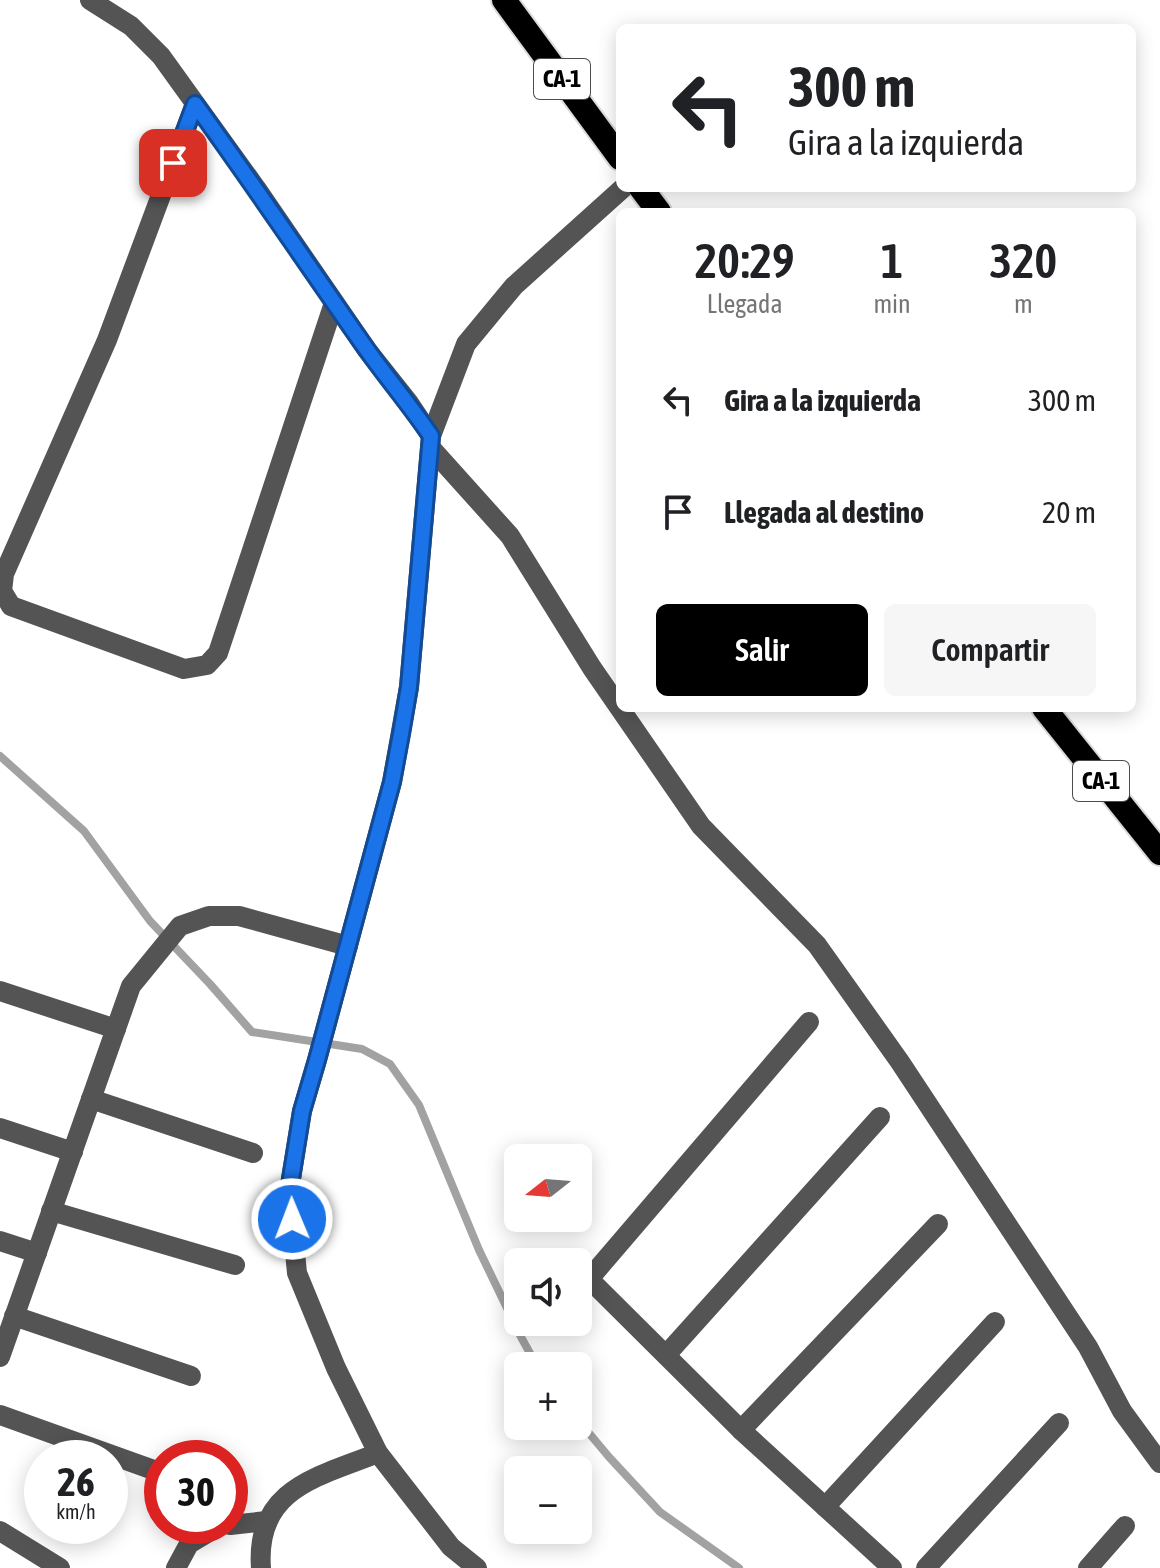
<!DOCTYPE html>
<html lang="es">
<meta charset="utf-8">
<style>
:root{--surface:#fff;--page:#f6f6f6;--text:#202124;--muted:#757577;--accent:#000}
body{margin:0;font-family:"Asap Condensed",sans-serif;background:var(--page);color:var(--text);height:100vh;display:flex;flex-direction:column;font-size:30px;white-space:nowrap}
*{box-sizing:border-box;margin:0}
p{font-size:26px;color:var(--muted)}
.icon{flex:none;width:44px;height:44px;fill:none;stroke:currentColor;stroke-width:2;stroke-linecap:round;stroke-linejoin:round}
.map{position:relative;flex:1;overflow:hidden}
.drawer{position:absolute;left:616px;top:208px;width:520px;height:504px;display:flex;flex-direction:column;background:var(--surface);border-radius:12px;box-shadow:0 4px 20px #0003}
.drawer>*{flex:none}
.top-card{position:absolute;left:616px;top:24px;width:520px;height:168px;border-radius:12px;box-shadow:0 4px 20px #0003;background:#fff;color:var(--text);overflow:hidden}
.needle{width:52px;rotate:253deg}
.fabs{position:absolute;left:504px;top:1144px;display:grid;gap:16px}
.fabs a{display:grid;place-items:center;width:88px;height:88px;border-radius:12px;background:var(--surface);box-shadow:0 4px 20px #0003;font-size:40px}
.speed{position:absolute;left:24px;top:1440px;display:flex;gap:16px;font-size:40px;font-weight:700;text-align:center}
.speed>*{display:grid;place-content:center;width:104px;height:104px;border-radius:50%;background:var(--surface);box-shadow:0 4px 20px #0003;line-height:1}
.speed small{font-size:20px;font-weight:400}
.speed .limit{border:12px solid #d22;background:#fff;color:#111}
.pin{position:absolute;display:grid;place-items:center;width:68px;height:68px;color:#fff;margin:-34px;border-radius:16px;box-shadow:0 4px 12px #0006}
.me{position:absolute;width:88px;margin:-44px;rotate:359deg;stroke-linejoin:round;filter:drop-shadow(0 0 6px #0008)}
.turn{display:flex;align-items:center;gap:28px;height:168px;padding:0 40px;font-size:36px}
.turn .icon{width:104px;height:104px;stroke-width:2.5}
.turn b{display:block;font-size:56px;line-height:68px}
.eta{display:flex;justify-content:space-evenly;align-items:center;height:136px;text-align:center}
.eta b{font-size:48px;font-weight:600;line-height:56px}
.button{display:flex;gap:16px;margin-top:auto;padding:16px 40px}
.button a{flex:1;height:92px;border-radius:12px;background:var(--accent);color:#fff;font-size:32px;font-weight:600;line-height:92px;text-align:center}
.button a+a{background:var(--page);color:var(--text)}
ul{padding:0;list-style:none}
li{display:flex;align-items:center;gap:24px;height:112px;padding:0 40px}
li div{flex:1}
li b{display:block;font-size:30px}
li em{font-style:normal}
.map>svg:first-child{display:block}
</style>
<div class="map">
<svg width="1160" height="1568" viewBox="0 0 1160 1568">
<rect width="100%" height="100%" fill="#fff"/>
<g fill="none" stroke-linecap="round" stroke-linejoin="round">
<!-- stream -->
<g stroke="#a2a2a2" stroke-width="8">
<path d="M0,756L84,831L150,921L210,984L252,1032L362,1049L390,1064L419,1105L479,1250L521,1337L537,1366"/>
<path d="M578,1420L609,1457L660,1512L739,1568"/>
</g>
<defs>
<g id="highway">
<path d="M504,0L620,158"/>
<path d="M641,188L659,212"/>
<path d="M1044,708L1160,853"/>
</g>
</defs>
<!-- highway casing -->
<use href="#highway" stroke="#dbdbdb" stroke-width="28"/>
<!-- minor -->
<g stroke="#545454" stroke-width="20">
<path d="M90,0L131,26L161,56L256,188L367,350L409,403L431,436"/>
<path d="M195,104L107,340L4,574L2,591L11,606L184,669L207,665L218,653L334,303"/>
<path d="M430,447L510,536L592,668L701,826L817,945L900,1062L1088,1347L1122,1411L1160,1463"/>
<path d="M0,991L116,1029"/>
<path d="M809,1022L589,1279L741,1430L892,1568"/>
<path d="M91,1099L253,1153"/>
<path d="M0,1128L73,1152"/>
<path d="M51,1211L235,1265"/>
<path d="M0,1241L37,1253"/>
<path d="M14,1316L191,1376"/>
<path d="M666,1355L880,1117"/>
<path d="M0,1357L131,986L180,926L209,916H239L348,946"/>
<path d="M0,1415L162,1473"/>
<path d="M741,1430L938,1224"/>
<path d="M825,1507L995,1322"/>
<path d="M230,1525L267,1521"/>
<path d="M0,1531L60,1568"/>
<path d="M176,1568L189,1544L219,1526"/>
<path d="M261,1568C255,1488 318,1477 378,1453"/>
<path d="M477,1568L451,1547L378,1453L336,1368L297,1273L289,1191L302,1111L317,1060L392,782L409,687L431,436L466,344L514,286L623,188"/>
<path d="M926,1568L1059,1423"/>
<path d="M1088,1568L1125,1526"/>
</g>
<!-- highway -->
<use href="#highway" stroke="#000" stroke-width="24"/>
</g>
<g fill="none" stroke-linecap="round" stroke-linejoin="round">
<defs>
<path id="route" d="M173,163L195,104C253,184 308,266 365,347C386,377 410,405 431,436L409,687L401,734L392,782L317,1060L302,1111L289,1191L292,1219"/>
</defs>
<!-- route casing -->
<use href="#route" stroke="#114b97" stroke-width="20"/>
<!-- route -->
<use href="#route" stroke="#1a73e8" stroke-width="14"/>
</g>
<g text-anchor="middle" stroke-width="6" stroke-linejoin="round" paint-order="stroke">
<!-- shield labels -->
<g fill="#fff" stroke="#4c4c4c" stroke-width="2">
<rect x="534" y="59" width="56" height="40" rx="6"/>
<rect x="1073" y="761" width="56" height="40" rx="6"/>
</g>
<g font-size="24" font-weight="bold" fill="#000">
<text x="562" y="87">CA-1</text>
<text x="1101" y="789">CA-1</text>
</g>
</g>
</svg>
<div class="fabs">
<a><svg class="needle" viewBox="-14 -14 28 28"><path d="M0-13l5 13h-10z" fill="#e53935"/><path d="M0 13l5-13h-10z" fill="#757577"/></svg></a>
<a><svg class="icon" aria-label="sound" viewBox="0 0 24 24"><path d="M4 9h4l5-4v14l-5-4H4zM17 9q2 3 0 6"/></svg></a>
<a>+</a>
<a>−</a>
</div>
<div class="speed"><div>26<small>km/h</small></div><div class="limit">30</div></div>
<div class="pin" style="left:173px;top:163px;background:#d93025"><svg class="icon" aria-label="arrive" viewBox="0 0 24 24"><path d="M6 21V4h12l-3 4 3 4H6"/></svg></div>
<svg class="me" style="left:292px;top:1219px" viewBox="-20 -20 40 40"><circle r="17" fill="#1a73e8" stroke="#fff" stroke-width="3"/><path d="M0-11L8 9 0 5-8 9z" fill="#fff"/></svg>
<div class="top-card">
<div class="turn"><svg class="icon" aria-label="left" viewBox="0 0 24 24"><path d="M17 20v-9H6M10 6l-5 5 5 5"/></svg><div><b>300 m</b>Gira a la izquierda</div></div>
</div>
<section class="drawer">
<div class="eta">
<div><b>20:29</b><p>Llegada</p></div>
<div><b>1</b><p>min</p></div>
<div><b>320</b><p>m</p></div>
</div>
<ul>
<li><svg class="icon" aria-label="left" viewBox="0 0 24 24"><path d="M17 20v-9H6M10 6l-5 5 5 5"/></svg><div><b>Gira a la izquierda</b></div><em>300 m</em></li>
<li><svg class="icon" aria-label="arrive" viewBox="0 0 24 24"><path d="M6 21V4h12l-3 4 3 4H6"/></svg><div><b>Llegada al destino</b></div><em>20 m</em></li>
</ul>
<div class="button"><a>Salir</a><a>Compartir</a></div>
</section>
</div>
